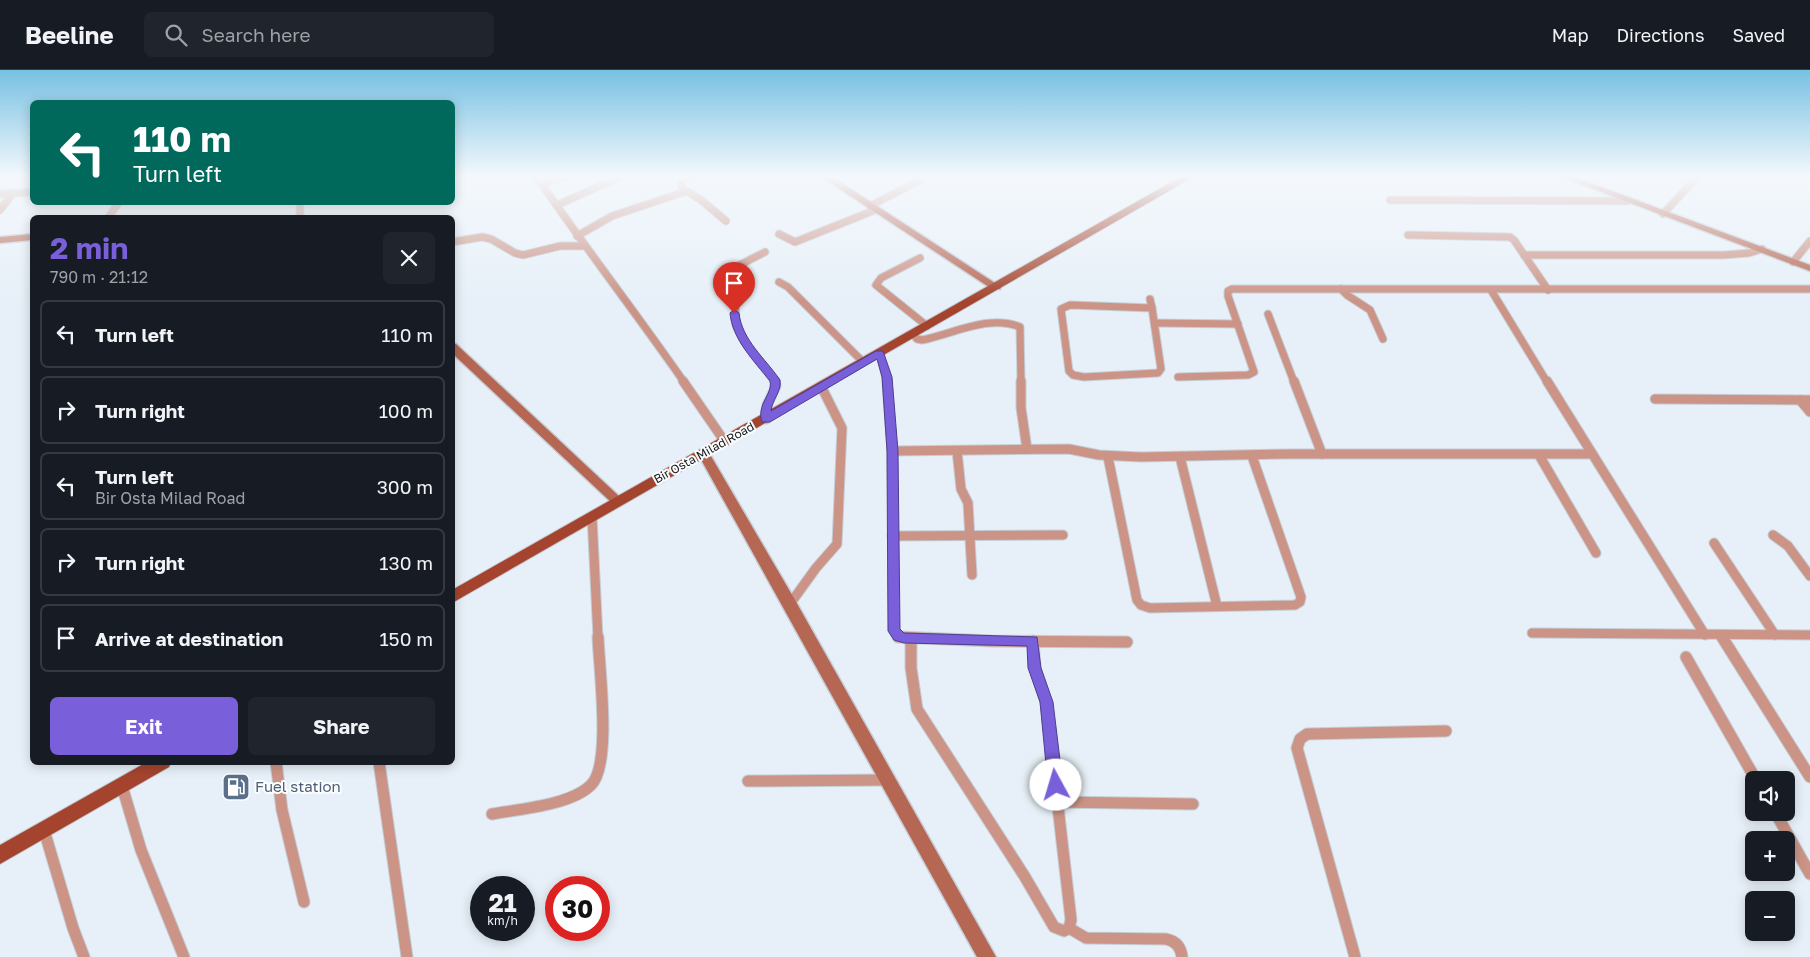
<!DOCTYPE html>
<meta charset="utf-8">
<style>
:root{--surface:#171b24;--page:#20242c;--text:#f1f3f6;--muted:#9ea1a6;--line:#363941;--accent:#7a5fda}
body{margin:0;font-family:"Golos Text",sans-serif;background:var(--page);color:var(--text);height:100vh;display:flex;flex-direction:column;font-size:19px;white-space:nowrap}
*{box-sizing:border-box;margin:0}
p{font-size:16px;color:var(--muted)}
.icon{flex:none;width:28px;height:28px;fill:none;stroke:currentColor;stroke-width:2;stroke-linecap:round;stroke-linejoin:round}
.map{position:relative;flex:1;overflow:hidden}
.sheet{position:absolute;left:30px;top:145px;width:425px;height:550px;display:flex;flex-direction:column;background:var(--surface);border-radius:8px;box-shadow:0 2px 12px #0003}
.sheet>*{flex:none}
.hud{position:absolute;left:30px;top:30px;width:425px;height:105px;border-radius:8px;box-shadow:0 2px 12px #0003;background:#00695c;color:#fff;overflow:hidden}
.controls{position:absolute;left:1745px;top:701px;display:grid;gap:10px}
.controls a{display:grid;place-items:center;width:50px;height:50px;border-radius:8px;background:var(--surface);box-shadow:0 2px 12px #0003;font-size:25px}
.speed{position:absolute;left:470px;top:806px;display:flex;gap:10px;font-size:25px;font-weight:700;text-align:center}
.speed>*{display:grid;place-content:center;width:65px;height:65px;border-radius:50%;background:var(--surface);box-shadow:0 2px 12px #0003;line-height:1}
.speed small{font-size:12px;font-weight:400}
.speed .limit{border:8px solid #d22;background:#fff;color:#111}
.pin{position:absolute;display:grid;place-items:center;width:42px;height:42px;color:#fff;margin:-51px -21px;border-radius:50% 50% 50% 0;rotate:-45deg;box-shadow:0 0 5px #0007}
.pin .icon{rotate:45deg}
.me{position:absolute;width:55px;margin:-28px;rotate:354deg;stroke-linejoin:round;filter:drop-shadow(0 0 4px #0008)}
.turn{display:flex;align-items:center;gap:18px;height:105px;padding:0 20px;font-size:22px}
.turn .icon{width:65px;height:65px;stroke-width:2.5}
.turn b{display:block;font-size:35px;line-height:42px}
.round{display:grid;place-items:center;flex:none;width:52px;height:52px;border-radius:8px;background:var(--page)}
.head{display:flex;align-items:center;justify-content:space-between;height:85px;padding:0 20px}
h1{font-size:30px;font-weight:700;line-height:38px;color:var(--accent)}
.button{display:flex;gap:10px;margin-top:auto;padding:10px 20px}
.button a{flex:1;height:58px;border-radius:8px;background:var(--accent);color:#fff;font-size:20px;font-weight:700;line-height:58px;text-align:center}
.button a+a{background:var(--page);color:var(--text)}
ul{padding:0;list-style:none}
li{display:flex;align-items:center;gap:15px;height:68px;margin:0 10px 8px;padding:0 10px;border:2px solid var(--line);border-radius:8px}
li div{flex:1}
li b{display:block;font-size:19px}
li em{font-style:normal}
header{display:flex;align-items:center;gap:30px;box-sizing:border-box;height:70px;padding:0 25px;background:var(--surface);border-bottom:1px solid var(--line)}
header strong{font-size:24px}
nav{display:flex;gap:28px;margin-inline-start:auto;font-size:18px}
.search{width:350px;height:45px;background:var(--page);display:flex;align-items:center;gap:12px;box-sizing:border-box;padding:0 18px;border-radius:8px;color:var(--muted);font-size:19px}
.map>svg:first-child{display:block}
</style>
<header>
<strong>Beeline</strong>
<div class="search"><svg class="icon" aria-label="search" viewBox="0 0 24 24"><circle cx="10" cy="10" r="6"/><path d="M15 15l6 6"/></svg>Search here</div>
<nav><a>Map</a><a>Directions</a><a>Saved</a></nav>
</header>
<div class="map">
<svg width="1810" height="887" viewBox="0 0 1810 887">
<rect width="100%" height="100%" fill="#e7f0f8"/>
<g fill="none" stroke-linecap="round" stroke-linejoin="round">
<defs>
<g id="street-far2">
<path d="M536,106C584,176 636,243 684,312"/>
<path d="M689,106L681,111L682,118L701,130L726,151"/>
<path d="M542,114L567,106"/>
<path d="M0,124L32,122"/>
<path d="M1390,130L1628,131"/>
<path d="M300,132V148"/>
<path d="M557,135L622,106"/>
<path d="M870,136L922,109"/>
<path d="M0,140L13,123"/>
<path d="M1663,144L1698,106"/>
<path d="M108,148L119,132"/>
<path d="M779,164L795,172L875,140"/>
<path d="M1408,165L1510,167L1514,170L1548,220"/>
<path d="M577,166L612,146L687,121"/>
<path d="M452,172L482,167L491,169L515,183L523,185L560,176H585"/>
<path d="M765,182L726,202L722,211L735,230L736,255L744,271L775,312"/>
<path d="M1524,185H1724L1749,183L1762,179"/>
<path d="M920,188L881,208L876,215L927,256"/>
<path d="M1793,192L1810,171"/>
<path d="M779,212L788,217L863,292"/>
<path d="M1341,219L1347,225L1370,240L1383,269"/>
<path d="M1491,220L1547,312"/>
<path d="M1150,229L1152,238"/>
<path d="M1070,235L1152,238L1161,299L1158,303L1084,307L1073,305L1069,301L1061,239Z"/>
<path d="M1268,244L1294,312"/>
<path d="M1155,253L1238,254"/>
<path d="M913,264L917,269L922,270C953,264 989,244 1020,257L1021,312"/>
<path d="M880,283L887,312"/>
<path d="M1178,307L1248,305L1254,302L1228,226V221L1232,219H1810"/>
</g>
<g id="street-far1">
<path d="M683,311L725,372"/>
<path d="M887,311L892,381L894,561L898,567L926,568"/>
<path d="M1021,311V338L1027,379"/>
<path d="M1294,311L1322,384"/>
<path d="M1547,311L1705,565"/>
<path d="M1655,329L1810,330"/>
<path d="M1800,330L1810,342"/>
<path d="M766,349L767,335L776,316L775,311"/>
<path d="M892,381L1069,379L1099,385L1141,387L1288,384H1592"/>
<path d="M957,381L961,419L968,433L972,505"/>
<path d="M1539,385L1596,483"/>
<path d="M1108,387L1137,530L1141,535L1150,538L1295,535L1300,532L1301,527L1252,386"/>
<path d="M1180,387L1217,536"/>
<path d="M592,446L598,568"/>
<path d="M1773,465L1788,476L1810,506"/>
<path d="M892,466L1063,465"/>
<path d="M1714,473L1775,565"/>
<path d="M790,534L816,498L837,474L842,358L821,316"/>
<path d="M1532,563L1810,565"/>
<path d="M1721,565L1723,568"/>
</g>
<g id="street">
<path d="M898,567L992,571L1127,572"/>
<path d="M1722,567L1810,707"/>
<path d="M911,568V598L917,639L1025,807L1054,857L1064,861L1069,858L1071,850L1046,632L1035,598L1033,571"/>
<path d="M1686,587L1756,710"/>
<path d="M276,692L282,740L304,832"/>
<path d="M379,692L407,887"/>
<path d="M748,711L887,710"/>
<path d="M122,716L141,780L184,887"/>
<path d="M1057,732L1193,734"/>
<path d="M1775,742L1810,804"/>
<path d="M492,744C520,739 571,735 591,715C612,695 599,597 598,567"/>
<path d="M44,760L73,858L84,887"/>
<path d="M1069,858L1086,868L1166,869C1176,871 1181,877 1182,887"/>
<path d="M1355,887L1297,678L1300,669L1307,664L1446,661"/>
</g>
<g id="secondary">
<path d="M820,106H831L1001,217L1000,219H992Z"/>
<path d="M1559,106H1572L1810,195V201Z"/>
<path d="M32,164V170L0,173V167Z"/>
<path d="M452,273L456,274L621,428L623,431L621,434H613L452,283Z"/>
<path d="M704,380L708,381L795,530L996,887H977L698,384Z"/>
</g>
<g id="primary">
<path d="M1182,106H1195L452,533V520Z"/>
<path d="M147,692H171L169,697L0,794V775Z"/>
</g>
</defs>
<!-- street-far2 casing -->
<use href="#street-far2" stroke="#c5cdd5" stroke-width="9"/>
<!-- street-far1 casing -->
<use href="#street-far1" stroke="#c5cdd5" stroke-width="11"/>
<!-- street casing -->
<use href="#street" stroke="#c5cdd5" stroke-width="13"/>
<!-- secondary casing -->
<use href="#secondary" stroke="#c5cdd5" stroke-width="3"/>
<!-- primary casing -->
<use href="#primary" stroke="#c5cdd5" stroke-width="2"/>
<!-- street-far2 -->
<use href="#street-far2" stroke="#cc9487" stroke-width="7"/>
<!-- street-far1 -->
<use href="#street-far1" stroke="#cc9487" stroke-width="9"/>
<!-- street -->
<use href="#street" stroke="#cc9487" stroke-width="11"/>
<!-- secondary -->
<use href="#secondary" fill="#b66754" fill-rule="evenodd"/>
<!-- primary -->
<use href="#primary" fill="#a4442e" fill-rule="evenodd"/>
</g>
<!-- sky -->
<linearGradient id="sky" x2="0" y2="1"><stop stop-color="#77c1e2"/><stop offset="0.46" stop-color="#f4f8fc"/><stop offset="1" stop-color="#f4f8fc" stop-opacity="0"/></linearGradient>
<rect width="1810" height="231" fill="url(#sky)"/>
<!-- route -->
<path fill="#7a5fda" stroke="#4f3e8e" d="M734,240L739,243C742,270 765,288 780,310C782,321 772,330 771,341L876,281H883L892,307L898,381L900,559L904,563L1037,567L1041,598L1053,632L1063,715L1060,720L1056,722L1051,720L1048,715L1040,632L1028,598L1027,576L904,573L894,570L888,561L887,381L882,307L877,289L770,352H762C756,334 773,325 770,311C754,291 732,269 730,243Z"/>
<!-- icons -->
<defs>
<symbol id="fuel-square" viewBox="-11 -11 22 22"><rect x="-9" y="-9" width="18" height="18" rx="4" fill="#5c6f8a" stroke="#fafcfe"/><path d="M-5.5-6h7V0h2V4h1.3V-2.5L3-4.5l.8-.8L6-3V5H2.5V1h-1V6h-7ZM-4.2-4.7v3.2H.2V-4.7Z" fill="#fff"/></symbol>
</defs>
<g fill-rule="evenodd">
<use href="#fuel-square" x="220" y="701" width="32" height="32"/>
</g>
<g text-anchor="middle" stroke-width="4" stroke-linejoin="round" paint-order="stroke">
<!-- street labels -->
<g font-size="12" fill="#15181b" stroke="#fafcfe">
<text transform="translate(704 383) rotate(-29)" y="4">Bir Osta Milad Road</text>
</g>
<!-- near-service labels -->
<g font-size="15" fill="#4e5e75" stroke="#fafcfe" text-anchor="start">
<text x="255" y="722">Fuel station</text>
</g>
</g>
</svg>
<div class="controls">
<a><svg class="icon" aria-label="sound" viewBox="0 0 24 24"><path d="M4 9h4l5-4v14l-5-4H4zM17 9q2 3 0 6"/></svg></a>
<a>+</a>
<a>−</a>
</div>
<div class="speed"><div>21<small>km/h</small></div><div class="limit">30</div></div>
<div class="pin" style="left:734px;top:243px;background:#d93025"><svg class="icon" aria-label="arrive" viewBox="0 0 24 24"><path d="M6 21V4h12l-3 4 3 4H6"/></svg></div>
<svg class="me" style="left:1056px;top:715px" viewBox="-20 -20 40 40"><circle r="19" fill="#fff"/><path d="M0-13L10 11 0 6-10 11z" fill="#7a5fda"/></svg>
<div class="hud">
<div class="turn"><svg class="icon" aria-label="left" viewBox="0 0 24 24"><path d="M17 20v-9H6M10 6l-5 5 5 5"/></svg><div><b>110 m</b>Turn left</div></div>
</div>
<section class="sheet">
<div class="head"><div><h1>2 min</h1><p>790 m · 21:12</p></div><a class="round"><svg class="icon" aria-label="close" viewBox="0 0 24 24"><path d="M6 6l12 12M18 6L6 18"/></svg></a></div>
<ul>
<li><svg class="icon" aria-label="left" viewBox="0 0 24 24"><path d="M17 20v-9H6M10 6l-5 5 5 5"/></svg><div><b>Turn left</b></div><em>110 m</em></li>
<li><svg class="icon" aria-label="right" viewBox="0 0 24 24"><path d="M7 20v-9h11M14 6l5 5-5 5"/></svg><div><b>Turn right</b></div><em>100 m</em></li>
<li><svg class="icon" aria-label="left" viewBox="0 0 24 24"><path d="M17 20v-9H6M10 6l-5 5 5 5"/></svg><div><b>Turn left</b><p>Bir Osta Milad Road</p></div><em>300 m</em></li>
<li><svg class="icon" aria-label="right" viewBox="0 0 24 24"><path d="M7 20v-9h11M14 6l5 5-5 5"/></svg><div><b>Turn right</b></div><em>130 m</em></li>
<li><svg class="icon" aria-label="arrive" viewBox="0 0 24 24"><path d="M6 21V4h12l-3 4 3 4H6"/></svg><div><b>Arrive at destination</b></div><em>150 m</em></li>
</ul>
<div class="button"><a>Exit</a><a>Share</a></div>
</section>
</div>
